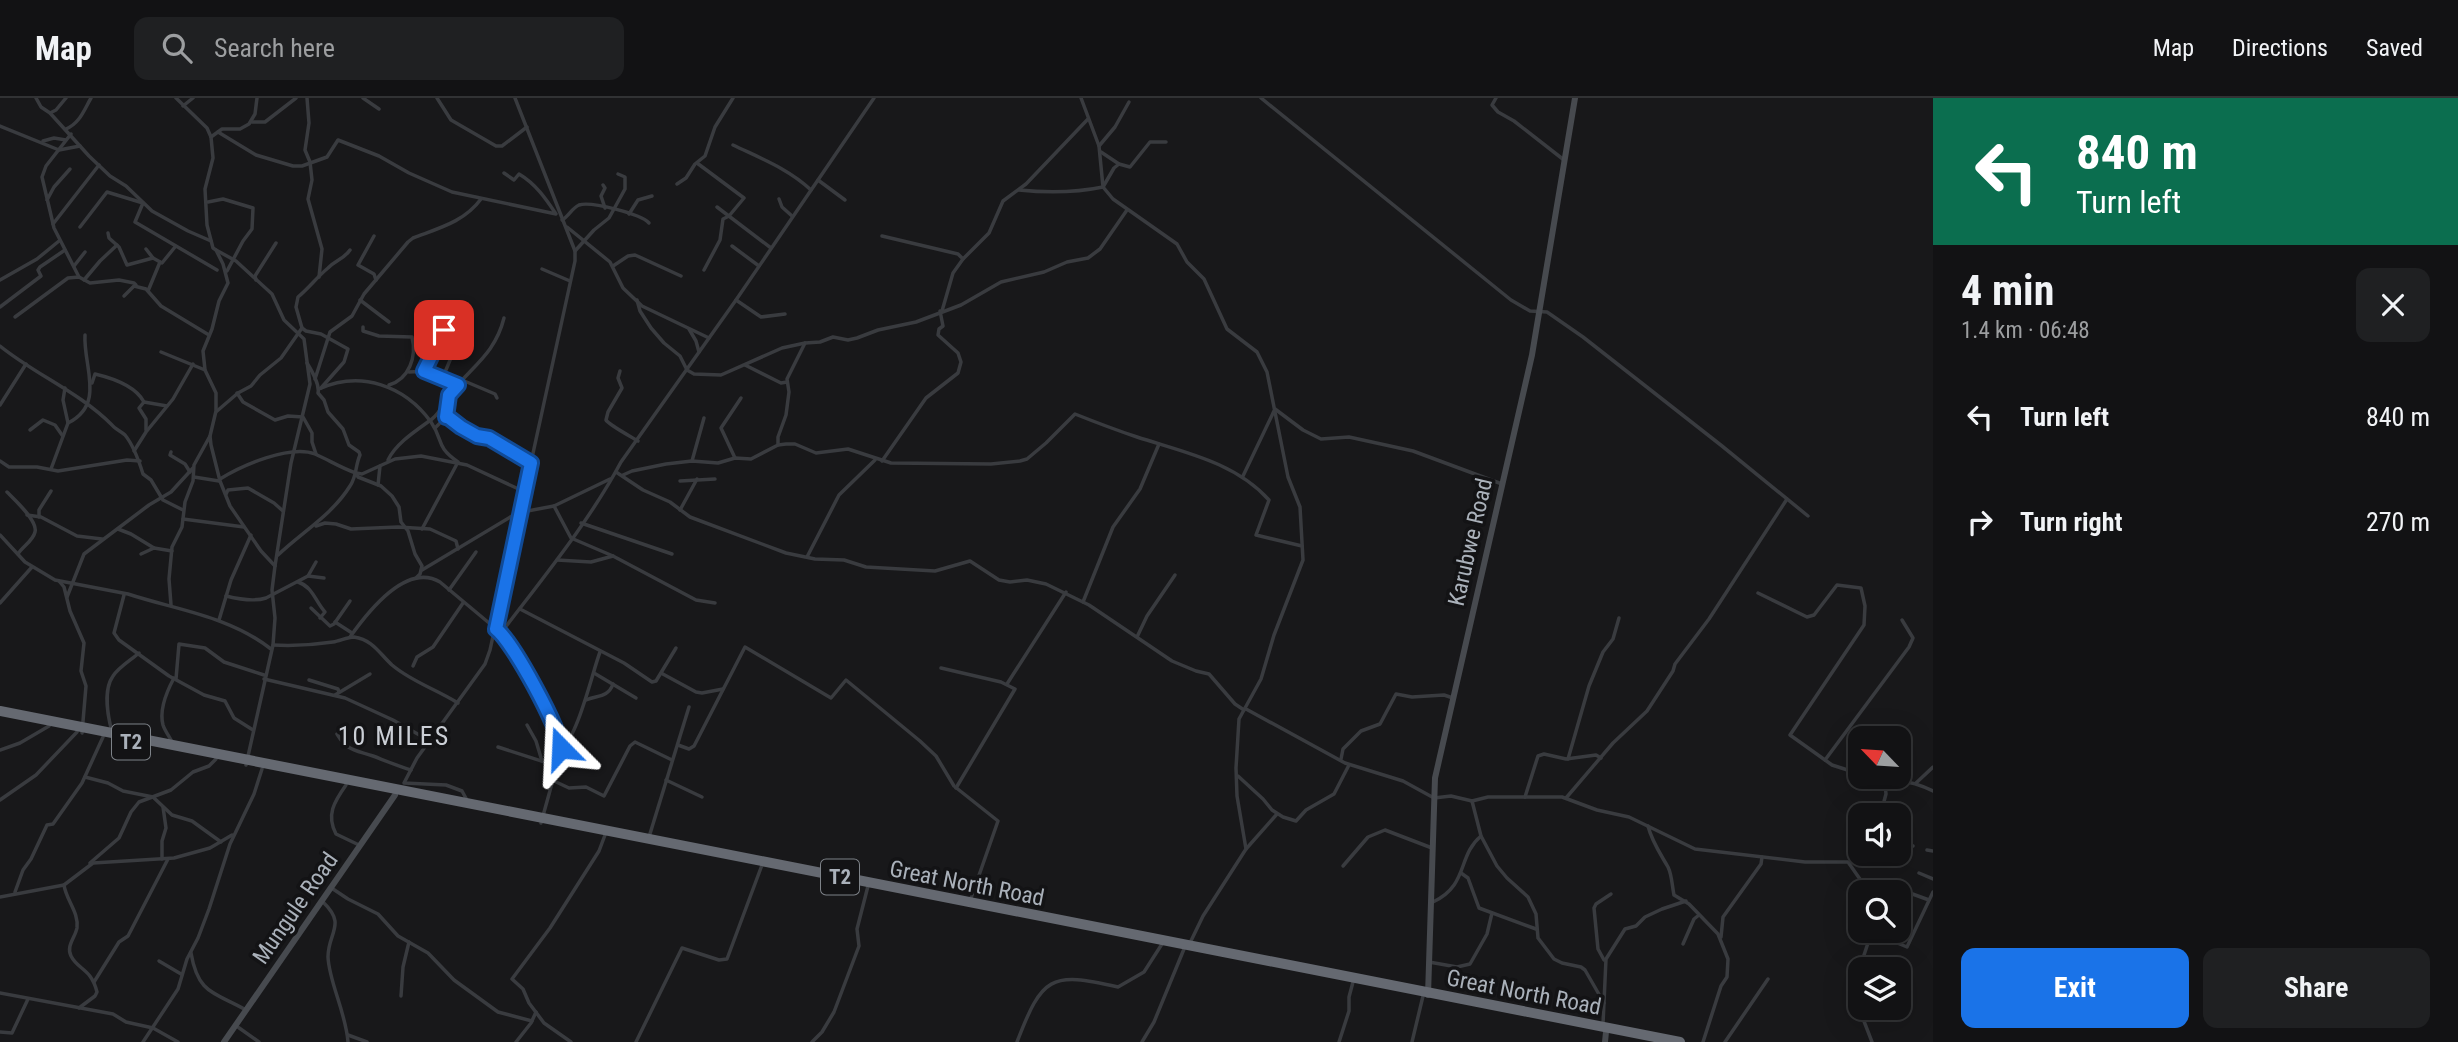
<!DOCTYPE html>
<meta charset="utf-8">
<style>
:root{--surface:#121214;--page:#1f2022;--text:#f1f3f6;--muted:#9c9ea0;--line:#313234;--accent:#1a73e8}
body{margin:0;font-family:"Roboto Condensed",sans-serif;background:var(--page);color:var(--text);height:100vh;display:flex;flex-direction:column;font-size:26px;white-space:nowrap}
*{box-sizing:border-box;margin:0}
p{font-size:23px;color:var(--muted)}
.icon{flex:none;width:38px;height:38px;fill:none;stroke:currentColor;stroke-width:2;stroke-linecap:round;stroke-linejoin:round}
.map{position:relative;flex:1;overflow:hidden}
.drawer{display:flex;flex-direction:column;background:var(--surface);width:525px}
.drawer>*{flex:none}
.hud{background:#0b6e4f;color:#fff;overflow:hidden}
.needle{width:46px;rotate:295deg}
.controls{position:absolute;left:1848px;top:628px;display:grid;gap:14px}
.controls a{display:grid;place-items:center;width:63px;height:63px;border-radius:14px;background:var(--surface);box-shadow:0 7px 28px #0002,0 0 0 2px var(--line);font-size:35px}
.pin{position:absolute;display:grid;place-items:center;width:60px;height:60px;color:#fff;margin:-30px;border-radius:14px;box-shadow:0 4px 10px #0006}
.me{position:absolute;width:77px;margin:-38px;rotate:339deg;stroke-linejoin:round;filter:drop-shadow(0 0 5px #0008)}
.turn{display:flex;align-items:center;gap:24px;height:147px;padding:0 28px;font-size:32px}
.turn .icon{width:91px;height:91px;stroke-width:2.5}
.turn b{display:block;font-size:49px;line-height:60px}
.round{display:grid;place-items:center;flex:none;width:74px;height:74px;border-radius:14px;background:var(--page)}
.headline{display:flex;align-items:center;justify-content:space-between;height:119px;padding:0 28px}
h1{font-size:42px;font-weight:700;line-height:52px}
.action{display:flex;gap:14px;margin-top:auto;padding:14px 28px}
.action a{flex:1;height:80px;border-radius:14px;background:var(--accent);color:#fff;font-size:28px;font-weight:700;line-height:80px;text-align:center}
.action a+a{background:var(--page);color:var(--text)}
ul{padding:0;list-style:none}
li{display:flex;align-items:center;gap:21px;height:105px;padding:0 28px}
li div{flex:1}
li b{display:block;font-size:26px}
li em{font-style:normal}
header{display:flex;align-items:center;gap:42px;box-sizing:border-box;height:98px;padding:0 35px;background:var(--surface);border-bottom:2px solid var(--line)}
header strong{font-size:33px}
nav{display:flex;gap:38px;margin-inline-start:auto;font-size:24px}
.search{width:490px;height:63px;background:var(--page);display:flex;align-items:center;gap:18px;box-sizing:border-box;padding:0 24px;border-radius:14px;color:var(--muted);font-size:26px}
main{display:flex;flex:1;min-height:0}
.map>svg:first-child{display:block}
</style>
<header>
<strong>Map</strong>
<div class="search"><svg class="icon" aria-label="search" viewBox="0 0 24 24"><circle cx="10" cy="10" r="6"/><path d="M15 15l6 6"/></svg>Search here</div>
<nav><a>Map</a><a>Directions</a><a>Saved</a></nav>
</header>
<main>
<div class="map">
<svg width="1933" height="944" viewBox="0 0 1933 944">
<rect width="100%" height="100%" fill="#18181a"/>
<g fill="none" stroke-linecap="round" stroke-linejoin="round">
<!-- street -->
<g stroke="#393b3f" stroke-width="3.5">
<path d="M36,0L41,9L50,15L89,58L110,78L126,88L152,113L188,133L211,143"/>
<path d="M176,0L207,30L211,39L213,60L205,91L207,127L213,150L216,152L223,166L228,185L219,203L212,231L203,253L205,272L216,295V313L210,338L211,347L220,383L230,408L261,453L275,468"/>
<path d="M307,0L309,25L305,52L310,64L312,82L308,101L322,151L319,179"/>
<path d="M363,0L379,11"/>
<path d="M437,0L451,22L496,48H502L527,29"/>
<path d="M1081,0L1099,48L1103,89L1113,101L1177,146L1187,164L1204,181L1227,231L1257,254L1267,274L1288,379L1300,409L1303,462L1274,537L1261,581L1239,621L1236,670L1237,698L1246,751L1203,818L1189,847"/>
<path d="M1261,0L1511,202L1530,213L1547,214L1583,239L1722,348L1808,418"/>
<path d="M1496,0L1492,7L1498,14L1514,23L1564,62"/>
<path d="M183,8L193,0"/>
<path d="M50,15L56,12L66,0"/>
<path d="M252,24H265L296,0"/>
<path d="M0,28L59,52L80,48"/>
<path d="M66,31C80,25 84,12 91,0"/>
<path d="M218,34L256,57L293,68H302L327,59L338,42L379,58L409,75L452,94L556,116C546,101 536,86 519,76L514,82L504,75"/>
<path d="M71,36L46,68L42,79L54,130L79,179"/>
<path d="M211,39L222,31H240L249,26L255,16L257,0"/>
<path d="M43,43L54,40L66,42"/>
<path d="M733,47C760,60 789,71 811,92"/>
<path d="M1099,48L1115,29L1129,4"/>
<path d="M1101,54L1119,66L1130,69L1150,44H1166"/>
<path d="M697,65L744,100L729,118L723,121L720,142L704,172"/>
<path d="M818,82L845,102"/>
<path d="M677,86L686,80L695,66L705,58L715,29L733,0"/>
<path d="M603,87L605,90L601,98L605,110"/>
<path d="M1019,92C1048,95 1074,95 1103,89L1114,70L1119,66"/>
<path d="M779,101L782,109L792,118"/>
<path d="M47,102L54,89L70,71"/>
<path d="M208,104L223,101L253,110L252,131L243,143L227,173"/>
<path d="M717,109L771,150"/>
<path d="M629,116L638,102L652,98"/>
<path d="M562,122C569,118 572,110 579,107C591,103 641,116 649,125"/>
<path d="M53,126L99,67"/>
<path d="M80,129L107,94L143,105L135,124L217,172"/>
<path d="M567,129L610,164L623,190L642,208L709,240"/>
<path d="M108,135L109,140L119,149L127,167L153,160"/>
<path d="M374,138L358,167L374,176L376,182"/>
<path d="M882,138L958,156L963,161"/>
<path d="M732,148L759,168"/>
<path d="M146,151L153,160L162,165L175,149"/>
<path d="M216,152L236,163L272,196L284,222L304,241L310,286L291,365L275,468L272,492L275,520L273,547L246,667"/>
<path d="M575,153L594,132L609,120L625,91V79L618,76"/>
<path d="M74,168L85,154"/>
<path d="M613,168L628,158L635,157L681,178"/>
<path d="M542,171L570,183"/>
<path d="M0,182L37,161L59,143"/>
<path d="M84,182L100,163L117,147"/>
<path d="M256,182L255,178L276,145"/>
<path d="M148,193L160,164"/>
<path d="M124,198L134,188L146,191L161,208L209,237"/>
<path d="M360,202L389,224"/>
<path d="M637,202L640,213L651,230L664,245L680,258L687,272L694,276L721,277L782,250L805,245L820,244L833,239L848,242L857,240L878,232L916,224L961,207L1001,184L1044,174L1067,164L1088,160L1100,151L1127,112"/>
<path d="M736,202L761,219L785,216"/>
<path d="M0,209L41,178L38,172L40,169L65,152"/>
<path d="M942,213L953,175L963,161L989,135L1003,103L1026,86L1088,21"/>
<path d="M15,219L68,180L79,179L90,185L119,182L134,185L136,187"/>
<path d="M363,229V233L379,238L412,239C417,259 409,281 389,287"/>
<path d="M302,230L306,233L321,236L348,251L344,264L321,290"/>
<path d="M689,231L696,243L699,254"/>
<path d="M415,245L431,222"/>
<path d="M0,248C36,277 79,294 112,327C115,331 121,333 125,337C134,348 139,363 143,376L151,382L163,402L183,412"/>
<path d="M161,254L205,272"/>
<path d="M745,267L781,285L787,284"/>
<path d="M424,273L451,218"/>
<path d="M620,273L618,280L622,290L608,314L606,322C609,327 630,338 638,343"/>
<path d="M409,274C428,273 441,277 458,287"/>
<path d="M443,279L468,219"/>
<path d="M315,281L330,234L352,218L364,196L408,144L413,140C439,130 464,124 481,101"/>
<path d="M462,282L495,296L497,300"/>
<path d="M92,285L95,276C112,280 135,287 144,304"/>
<path d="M319,291C361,272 405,288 431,324C444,343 435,348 458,364L422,431"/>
<path d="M237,295L243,304L275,322L288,318L303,319L312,335V344L316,356"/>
<path d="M0,307L26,266"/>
<path d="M1275,311L1303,332L1321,341L1349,339L1413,353L1502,386"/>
<path d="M217,313L238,295L251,288L260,277L281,260L302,230L296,209L298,199C309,190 317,179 328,170C336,162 344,161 350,152"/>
<path d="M446,319H448L461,329L477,338L490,340L531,365"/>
<path d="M68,325C106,306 83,268 85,237"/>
<path d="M435,330L446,319L449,299"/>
<path d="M30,332L43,322L55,327L62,337"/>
<path d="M146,332V321L139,310L144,304L167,308"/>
<path d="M778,347V339L786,317L789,294L787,281L805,245"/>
<path d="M134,353L146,334L173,301L193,266"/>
<path d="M171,354L170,357L185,366L190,374"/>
<path d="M735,360L721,330L741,300"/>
<path d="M388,362C396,345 417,332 432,321C440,315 445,303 451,295C472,268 495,256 504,220"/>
<path d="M0,363L9,369H37L58,373L127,362L140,363"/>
<path d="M692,363L704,320"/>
<path d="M882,363L926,300L958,275L961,264L958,255L938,237L939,231L943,228L940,213"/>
<path d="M51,371L68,325L63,302L65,290"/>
<path d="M616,374L643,392L670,404L690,419L786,455L815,461L844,462L866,469L935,473L970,463L999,482L1010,484L1027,482L1046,486L1089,507L1172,563L1196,573L1209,576L1235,606L1244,612"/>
<path d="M356,375L362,376L395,361L421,358L467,367L525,394"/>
<path d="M623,377L632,373L666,366L692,363L718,365L735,360L751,361L778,347L786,346H795L816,355L848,351L891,365L991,366L1020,363L1027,361L1046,345L1075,316C1095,324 1116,332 1137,339C1183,354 1235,364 1269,402L1256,437L1302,448"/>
<path d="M1243,378L1274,313"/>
<path d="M194,379L219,383"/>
<path d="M220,381C241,368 290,346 315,356C329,362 341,370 356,375L358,379L381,388L392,398L399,409L401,424L408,433L415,456L422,468L420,476L416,480"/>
<path d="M680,383L715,381"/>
<path d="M378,387L380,368"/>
<path d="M7,394C15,402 38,423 35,434C33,443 22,449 18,456"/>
<path d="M226,396L228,392L248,390L274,405L283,413"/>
<path d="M554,408L571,440L613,458L696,502L715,505"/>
<path d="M680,412L697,381"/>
<path d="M27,417L41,419L77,438L102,441"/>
<path d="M39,419V412L51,393"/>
<path d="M183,421L244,429"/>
<path d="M581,425L672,456"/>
<path d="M316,428L325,425L336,426L351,431L398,429L430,431L456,443L458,451"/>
<path d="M118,431L131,436L154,450"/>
<path d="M0,437L25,464L55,482L128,496C177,512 229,518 271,551"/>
<path d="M141,456L154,450L172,453"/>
<path d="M278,457C302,434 332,417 350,388C357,378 355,368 360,357L359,354L349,347L343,331L328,314L324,302L318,295C320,286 312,273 307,265"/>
<path d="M807,459L839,397L875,362"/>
<path d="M557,462L591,464L613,458"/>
<path d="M422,472L512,418L522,414L554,408L610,381"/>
<path d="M308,478L324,480"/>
<path d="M59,483L64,489L70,513L84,545L81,573L86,588L82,635"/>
<path d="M298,484C313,489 315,503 325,514L320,520"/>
<path d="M449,492L476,454"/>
<path d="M1758,495L1807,519L1814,517L1837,487L1861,490L1865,508L1864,527L1790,637L1832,667L1860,676"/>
<path d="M124,497L114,535L119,542L169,578L204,597L225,603L234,620L253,632"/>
<path d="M226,498C238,501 254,504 266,500L308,478L316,464"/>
<path d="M67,499L84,456L149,407L171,394L193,370"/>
<path d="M1083,504L1113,429L1140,391L1159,346"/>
<path d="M0,505L32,469"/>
<path d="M171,507L169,481L172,449L182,429L185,404L193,383L194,367L210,338"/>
<path d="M311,510L330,528L334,526L350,503"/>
<path d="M520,511L624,565L652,584L656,583L676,550"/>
<path d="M219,522L231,482L251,437"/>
<path d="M335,524L352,535"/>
<path d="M501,535C542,481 589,424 621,364L736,202L874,0"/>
<path d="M350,539C367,515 406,464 440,484L501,535L555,628L561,643V653L541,725"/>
<path d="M1137,539L1147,518L1175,477"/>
<path d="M273,547C293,548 313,547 333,544C340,543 347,539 354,539C373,542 379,555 392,567C412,584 436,591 458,605"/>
<path d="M413,568L417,559L433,549L463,505"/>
<path d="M941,570L1001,584L1015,591L956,690"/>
<path d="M594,575L636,600"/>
<path d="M661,575L696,594L702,595L723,591"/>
<path d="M176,581L179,546L205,550L224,564L264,577"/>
<path d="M264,581L345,600L393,622L430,643"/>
<path d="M309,582L338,591L339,594"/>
<path d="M1007,586L1066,494"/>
<path d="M335,597L370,576"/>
<path d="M586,602C597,597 608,600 613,586"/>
<path d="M1246,611L1345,665L1403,683L1434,700L1451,698L1472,703L1488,699H1562L1597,712L1629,719L1695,751L1805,764H1848L1869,794"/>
<path d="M527,627L536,643L542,663"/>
<path d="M112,634C108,619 103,592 113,578C119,569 131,562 139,555"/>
<path d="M337,636C348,654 356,652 373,658C386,663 398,668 411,672"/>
<path d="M172,644C169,638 165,633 163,627C159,612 167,593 174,580"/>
<path d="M678,647L689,651L694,648L745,549L831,600L846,582L920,643L936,658L954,688L998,723L970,803"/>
<path d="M498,649L557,668"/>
<path d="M561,650C577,642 593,572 600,554"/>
<path d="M0,652L20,645L49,628"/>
<path d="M1341,661L1343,651L1361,633L1380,626L1396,596L1412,599L1444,597L1453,600"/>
<path d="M1568,661L1589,588L1603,554L1613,541L1619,520"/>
<path d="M1825,662L1909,549L1913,540L1902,522"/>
<path d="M1238,678L1263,701L1272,712L1283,719L1296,723L1306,712L1334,696L1349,667"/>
<path d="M85,679L108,685L123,693L153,699L172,717L192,723L221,744"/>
<path d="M1869,679L1885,686C1900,680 1919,686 1933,693"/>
<path d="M666,682L702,699"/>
<path d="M554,683L569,690L586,689L604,698L630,648L635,644L672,662"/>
<path d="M1916,685L1933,669"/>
<path d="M346,687C334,704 326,717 336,736L359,747"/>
<path d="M1525,699L1538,658L1544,656L1566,661L1596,657L1601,660"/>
<path d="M1566,700L1613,645L1647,613L1673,573L1675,566L1709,521L1787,401"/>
<path d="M0,702L36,677L77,634"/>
<path d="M1472,703L1481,738L1497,768L1507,780L1528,799L1536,816L1538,840L1554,861L1562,865L1581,869L1585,872L1604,905"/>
<path d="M468,704L462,693L446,687L404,685L417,660L485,566L490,552L575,163V153L515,0"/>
<path d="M1880,718L1886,696L1885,686"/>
<path d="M1648,728C1652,744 1660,755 1668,769C1672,777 1672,788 1674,797L1689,806L1718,836L1728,861L1727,879L1721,888L1703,944"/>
<path d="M649,739L689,609"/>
<path d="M1899,744L1913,748"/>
<path d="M1246,751L1277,716"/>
<path d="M1927,752L1933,753"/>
<path d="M162,761V743L166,730L163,709"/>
<path d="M1850,764L1859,765L1864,756"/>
<path d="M90,765L119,740L131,714L139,704L171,692L193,674L209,668L216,661"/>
<path d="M1343,768L1368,739L1385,732L1432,750"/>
<path d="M1461,775L1468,780L1479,810L1536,831"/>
<path d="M1919,775L1933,781"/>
<path d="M64,787C66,802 79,814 77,830C75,840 66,848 71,858C78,872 91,870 97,894L95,898L79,910"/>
<path d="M330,789L348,801L378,816L398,838L428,855L454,882L498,914L532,923"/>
<path d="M15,794L23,772L31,761L47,727L53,726L82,685L103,639"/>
<path d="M1907,794L1929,802"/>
<path d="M0,799L64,787L93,765L174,760L210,750L232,737"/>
<path d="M323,804C347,827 328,834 328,859C329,884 346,915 348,944"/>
<path d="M1433,804C1469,787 1457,758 1481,738"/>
<path d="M1871,834L1907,849L1933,794"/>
<path d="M1721,839L1723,819L1761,766L1762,759"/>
<path d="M1683,846L1694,821L1699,817"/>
<path d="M191,855C198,896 214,894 246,912"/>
<path d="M1604,862L1598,851L1594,810L1596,806L1611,796"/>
<path d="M159,863L181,876"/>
<path d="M1429,864L1457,869L1470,866L1487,836L1492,815"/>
<path d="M94,884L119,844L128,838L168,761"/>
<path d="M1860,890L1858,875L1872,833"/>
<path d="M0,895L113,916L126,924L153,930L178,944"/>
<path d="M1899,897H1910"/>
<path d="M401,898L403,869L409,844"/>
<path d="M1861,910L1862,918L1872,944"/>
<path d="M1603,926L1606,861L1625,831L1636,828L1645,819L1662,811L1686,803"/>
<path d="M235,927L259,944"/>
<path d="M0,934L12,935L28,901"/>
<path d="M348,937L367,944"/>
<path d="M143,944L178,891L187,861L198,840L209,811L230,746L254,696L262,671"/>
<path d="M516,944L531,925L536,914"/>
<path d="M571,944L544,925L529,905L523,891L512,881L550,830L599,753L605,737"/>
<path d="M636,944L682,850L719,862L727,861L762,767"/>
<path d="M812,944L822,934L834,914L859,848L857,831L868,788"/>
<path d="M1017,944C1042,879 1050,873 1118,889L1144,874L1162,846"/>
<path d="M1142,944L1154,924L1184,851"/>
<path d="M1339,944L1349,913V899L1353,884"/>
<path d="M1412,944L1423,898"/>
<path d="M1725,944L1768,881"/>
</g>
<!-- secondary -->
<g stroke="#474a4f" stroke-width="6">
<path d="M1428,897L1435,680L1532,257L1575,0"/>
<path d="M224,944L395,697"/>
<path d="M1605,944L1606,934"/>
</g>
<!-- highway -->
<path stroke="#656971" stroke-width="10" d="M0,613L1680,944"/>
</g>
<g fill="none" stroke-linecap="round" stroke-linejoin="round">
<defs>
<path id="route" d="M444,232L424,273L458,287L449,297L446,319H448L461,329L477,338L489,340L531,365L496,531C512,542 560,631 561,650"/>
</defs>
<!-- route casing -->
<use href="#route" stroke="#114b97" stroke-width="18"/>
<!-- route -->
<use href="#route" stroke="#1a73e8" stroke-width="12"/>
</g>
<g text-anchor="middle" stroke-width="7" stroke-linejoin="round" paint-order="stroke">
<!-- shield labels -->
<g fill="#131315" stroke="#7d8288" stroke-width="2">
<rect x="112" y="626.5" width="38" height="35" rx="5"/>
<rect x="821" y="761.5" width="38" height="35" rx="5"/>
</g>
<g font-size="21" font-weight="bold" fill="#aab1ba">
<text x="131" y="651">T2</text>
<text x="840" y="786">T2</text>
</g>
<!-- street labels -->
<g font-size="23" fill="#aab1ba" stroke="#131315">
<text transform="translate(1470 444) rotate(-77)" y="8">Karubwe Road</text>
<text transform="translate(967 785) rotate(11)" y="8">Great North Road</text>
<text transform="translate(295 810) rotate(-55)" y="8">Mungule Road</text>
<text transform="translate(1524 894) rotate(11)" y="8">Great North Road</text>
</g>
<!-- quarter labels -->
<g font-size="26" letter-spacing="2" fill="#cbcfd6" stroke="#131315">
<text x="394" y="647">10 MILES</text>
</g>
</g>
</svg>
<div class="controls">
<a><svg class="needle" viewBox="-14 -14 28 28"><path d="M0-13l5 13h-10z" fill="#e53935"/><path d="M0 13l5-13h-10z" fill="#9c9ea0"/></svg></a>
<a><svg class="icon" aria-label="sound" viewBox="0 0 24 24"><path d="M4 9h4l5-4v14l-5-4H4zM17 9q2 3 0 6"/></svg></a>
<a><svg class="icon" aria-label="search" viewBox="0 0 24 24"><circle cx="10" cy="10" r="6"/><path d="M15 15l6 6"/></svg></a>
<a><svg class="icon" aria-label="layers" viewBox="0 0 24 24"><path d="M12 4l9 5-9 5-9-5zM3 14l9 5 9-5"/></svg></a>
</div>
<div class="pin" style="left:444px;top:232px;background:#d93025"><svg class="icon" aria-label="arrive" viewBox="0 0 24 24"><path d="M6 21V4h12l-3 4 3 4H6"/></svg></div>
<svg class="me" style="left:561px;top:650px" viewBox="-20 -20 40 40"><path d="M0-17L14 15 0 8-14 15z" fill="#1a73e8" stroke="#fff" stroke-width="4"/></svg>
</div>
<section class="drawer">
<div class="hud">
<div class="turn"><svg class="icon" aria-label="left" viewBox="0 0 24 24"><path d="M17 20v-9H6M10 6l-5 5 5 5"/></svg><div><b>840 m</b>Turn left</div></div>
</div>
<div class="headline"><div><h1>4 min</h1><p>1.4 km · 06:48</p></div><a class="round"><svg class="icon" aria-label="close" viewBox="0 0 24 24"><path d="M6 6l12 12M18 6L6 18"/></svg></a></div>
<ul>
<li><svg class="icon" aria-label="left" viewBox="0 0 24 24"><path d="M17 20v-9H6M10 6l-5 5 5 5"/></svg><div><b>Turn left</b></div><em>840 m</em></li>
<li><svg class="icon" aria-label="right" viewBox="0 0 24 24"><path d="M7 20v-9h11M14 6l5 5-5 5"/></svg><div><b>Turn right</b></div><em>270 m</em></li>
</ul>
<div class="action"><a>Exit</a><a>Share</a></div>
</section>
</main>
